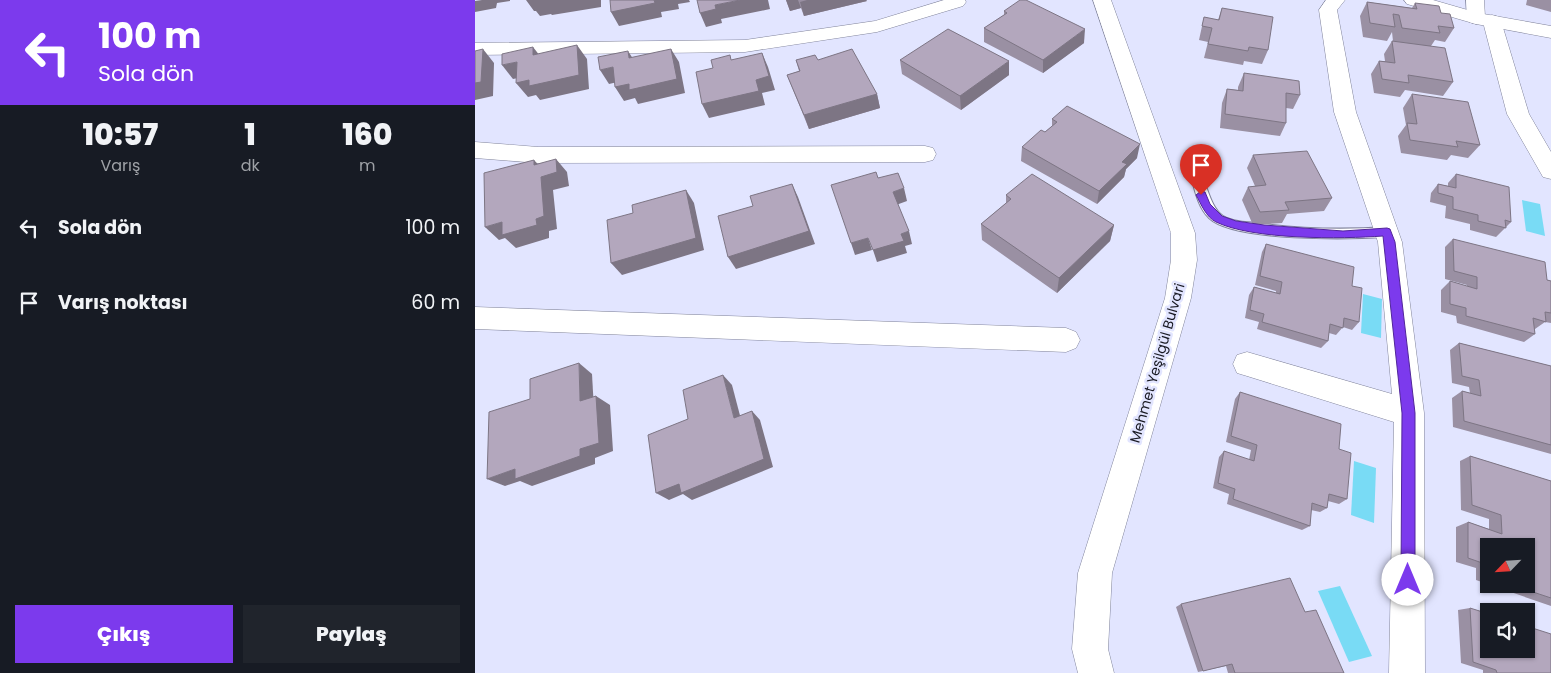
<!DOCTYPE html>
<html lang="tr">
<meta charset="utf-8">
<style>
:root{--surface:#171b24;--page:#20242c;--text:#f1f3f6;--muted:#9ea1a6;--accent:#7c3aed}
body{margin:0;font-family:Poppins,sans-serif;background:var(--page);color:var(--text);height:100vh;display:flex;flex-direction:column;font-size:19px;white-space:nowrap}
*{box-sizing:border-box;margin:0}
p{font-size:16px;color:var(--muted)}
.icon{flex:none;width:28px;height:28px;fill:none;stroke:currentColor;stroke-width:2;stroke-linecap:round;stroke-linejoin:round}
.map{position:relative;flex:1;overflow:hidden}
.drawer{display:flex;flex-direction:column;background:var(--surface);width:475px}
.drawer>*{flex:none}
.top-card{background:#7c3aed;color:#fff;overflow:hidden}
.needle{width:32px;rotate:245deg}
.controls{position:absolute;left:1005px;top:538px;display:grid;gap:10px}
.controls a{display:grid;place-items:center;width:55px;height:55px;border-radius:0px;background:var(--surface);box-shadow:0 1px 4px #0004;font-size:25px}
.pin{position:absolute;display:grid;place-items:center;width:42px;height:42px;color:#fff;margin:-51px -21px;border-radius:50% 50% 50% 0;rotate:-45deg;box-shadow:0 0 5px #0007}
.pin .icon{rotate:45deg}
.me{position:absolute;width:55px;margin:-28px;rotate:0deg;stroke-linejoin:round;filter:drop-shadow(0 0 4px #0008)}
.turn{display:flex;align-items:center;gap:18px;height:105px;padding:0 15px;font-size:22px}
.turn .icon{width:65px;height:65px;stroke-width:2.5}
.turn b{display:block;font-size:35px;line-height:42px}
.eta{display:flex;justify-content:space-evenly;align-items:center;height:85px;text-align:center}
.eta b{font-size:30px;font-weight:800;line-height:35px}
.button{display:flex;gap:10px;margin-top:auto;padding:10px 15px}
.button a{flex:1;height:58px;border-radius:0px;background:var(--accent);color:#fff;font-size:20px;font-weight:800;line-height:58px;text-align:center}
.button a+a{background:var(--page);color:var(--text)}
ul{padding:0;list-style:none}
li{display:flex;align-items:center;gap:15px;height:75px;padding:0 15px}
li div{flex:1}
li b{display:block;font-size:19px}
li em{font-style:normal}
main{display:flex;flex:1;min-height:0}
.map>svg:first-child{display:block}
</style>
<main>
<section class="drawer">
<div class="top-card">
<div class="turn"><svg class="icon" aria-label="left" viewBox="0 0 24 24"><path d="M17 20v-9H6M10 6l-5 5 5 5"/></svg><div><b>100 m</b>Sola dön</div></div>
</div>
<div class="eta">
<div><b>10:57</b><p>Varış</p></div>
<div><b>1</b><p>dk</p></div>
<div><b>160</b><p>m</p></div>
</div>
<ul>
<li><svg class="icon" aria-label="left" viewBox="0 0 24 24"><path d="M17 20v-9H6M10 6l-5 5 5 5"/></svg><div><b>Sola dön</b></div><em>100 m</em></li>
<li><svg class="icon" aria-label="arrive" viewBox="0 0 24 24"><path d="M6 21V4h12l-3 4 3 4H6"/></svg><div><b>Varış noktası</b></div><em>60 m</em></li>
</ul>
<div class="button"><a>Çıkış</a><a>Paylaş</a></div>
</section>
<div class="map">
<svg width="1076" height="673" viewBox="0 0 1076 673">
<rect width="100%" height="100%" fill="#e2e5ff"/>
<!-- water -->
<g fill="#79dbf5">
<path d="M1047,200L1065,204L1070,236L1051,231Z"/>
<path d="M888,294L907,299L906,338L886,333Z"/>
<path d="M879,461L901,468L899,523L876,515Z"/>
<path d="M865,586L897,656L874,662L843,591Z"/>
</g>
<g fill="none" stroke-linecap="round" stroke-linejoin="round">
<defs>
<path id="lane" d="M722,172C731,174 733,206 748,216C757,222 771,222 782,223C825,229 868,230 912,227L916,229L918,232L916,235L912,237C876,239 759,242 734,218C723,207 720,191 716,176Z"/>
<g id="street">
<path d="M469,0H490L491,2L488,6L402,32L270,52L0,55V43L270,40L400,21Z"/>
<path d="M851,0H870L862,10L881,112L927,242L949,413L950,673H914L919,422L772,376L762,373L758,364L762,355L772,352L917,394L903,242L859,112L844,10Z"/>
<path d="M991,0H1009L1010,17L1017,15L1024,17L1026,21L1054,114L1076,152V179L1068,177L1032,114L1008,22L1001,24L994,22L992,18Z"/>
<path d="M0,142L63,147L450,146L458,148L461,154L458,160L450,162L63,163L0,158Z"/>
<path d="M0,307L591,328L601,332L605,340L601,348L591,352L0,329Z"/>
</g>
<g id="secondary">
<path d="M618,0H636L720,233L722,260L716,298L637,573L633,649L639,673H603L597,649L603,573L690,298L696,260V233Z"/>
<path d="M929,0H958L1003,13L1076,26V38L1001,24L932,4Z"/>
</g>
</defs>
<!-- lane casing -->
<use href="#lane" stroke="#81849b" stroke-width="2"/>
<!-- street casing -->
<use href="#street" stroke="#81849b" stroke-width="1"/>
<!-- secondary casing -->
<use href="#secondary" stroke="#81849b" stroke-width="1"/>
<!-- lane -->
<use href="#lane" fill="#fff" fill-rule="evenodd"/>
<!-- street -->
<use href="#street" fill="#fff" fill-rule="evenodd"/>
<!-- secondary -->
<use href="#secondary" fill="#fff" fill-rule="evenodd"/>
</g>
<!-- wall -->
<g fill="#9a90a3" fill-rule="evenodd">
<path d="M311,0H391L392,1L329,16L326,8L315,11Z"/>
<path d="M1052,0H1076V12L1051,5Z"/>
<path d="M892,2L937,8L940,3L966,13L979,28L970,42L960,40L956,46L978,82L968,96L930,90L925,97L899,93L896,74L904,61H910L909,54L917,41H918L917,32L912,41L888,37L885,16Z"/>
<path d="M747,8L793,50L787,64L769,61L768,65L729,58L733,42L724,40L729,17L743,20Z"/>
<path d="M529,11L609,43L568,73L509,42V28L529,15Z"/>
<path d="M321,60H343L402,94L405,108L334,129L312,75L324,71Z"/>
<path d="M425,60L534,75L486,110L427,74Z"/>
<path d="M769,73L825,95L818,109L811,108V123L805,136L745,128L747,103L752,89L763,90V87Z"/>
<path d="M937,94L1005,145L993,158L976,155L972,160L926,153L923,136L931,125L928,108Z"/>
<path d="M577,119L662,158L651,169L649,177L622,204L546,161L547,147L570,132L577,126Z"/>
<path d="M778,155L857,198L849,211L812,214L807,223L778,225L767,200L773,187L780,186L772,168Z"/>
<path d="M981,174L1036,222L1021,237L995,230V224L970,218L971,206L955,202L956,193L963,184L973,186V183Z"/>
<path d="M531,195L639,225L635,241L582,293L507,240L506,224L531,203Z"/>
<path d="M978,239L1072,280L1076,281V323L1070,322L1060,329H1059L1060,334L1049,342L982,323L981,316L966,312V290L975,281L992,286V285L970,279V247Z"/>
<path d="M791,244L877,286L884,322L877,330L868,327L861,335L854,333L853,341L846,348L782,329L784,322L770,318L774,295L779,287L801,293V291L780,285L787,252Z"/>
<path d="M984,343L1076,366V454L978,427L977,398L987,391L995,393L994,387L977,383L975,350Z"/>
<path d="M765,392L864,449L872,499L864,504L853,501L852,508L845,512L836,510L835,526L827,530L752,504L754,494L738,488L744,457L749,451L774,460L776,450L751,442L760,399Z"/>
<path d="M995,456L1076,481V606L1001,580V568L981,562V527L993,522L1014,529V519L986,510L985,461ZM1014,546L1051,584H1014Z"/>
<path d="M706,604L830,612L869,673H753L751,666L723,672L701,607Z"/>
<path d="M995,608L1076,673H1008V670L986,663L983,610Z"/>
</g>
<!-- shaded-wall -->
<g fill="#7d7584">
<path d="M7,0H35V1L22,3L21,8L0,12V1Z"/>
<path d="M51,0H126V7L77,15L76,14L65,16L61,11H59Z"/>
<path d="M179,0H214L215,2L203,4L204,9L186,12L187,17L144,26L136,12Z"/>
<path d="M265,0H293L295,9L246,19L247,23L231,27L225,13L240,5Z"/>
<path d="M311,0H323L326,8L315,11Z"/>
<path d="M332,0H391L392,1L329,16L325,2Z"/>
<path d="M610,29L609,43L568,73V60Z"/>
<path d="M102,45L112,59L114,89L65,100L61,95L53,97L41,83Z"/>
<path d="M58,47L69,61L58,55Z"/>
<path d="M8,49L19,63L18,96L0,100V83Z"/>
<path d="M196,49L204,62L210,93L163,104L160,98L149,101L140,87Z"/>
<path d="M153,51L162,65L154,58Z"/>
<path d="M287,53L293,67L300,90L287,93L290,105L234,118L227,104L281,80Z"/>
<path d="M534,61V75L486,110L485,96Z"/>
<path d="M42,62L53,76L38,79L27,65Z"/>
<path d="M138,67L147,81L134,84L125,70Z"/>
<path d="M402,94L405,108L334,129L329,115Z"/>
<path d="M665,144L662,158L651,169L649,177L622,204L624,191L647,162Z"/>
<path d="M81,159L92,172L94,186L78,190L82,229L74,231V238L41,248L30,238L24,240L10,227L27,222L61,219L66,177L59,165V160L71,173Z"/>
<path d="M317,184L323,197L340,244L261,269L253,257Z"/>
<path d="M429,188L432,201L421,205L418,192Z"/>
<path d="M211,190L219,203L229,250L147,275L136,263Z"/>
<path d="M639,225L635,241L582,293L584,278Z"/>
<path d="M434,231L437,244L430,246L432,253L402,262L398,250L426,234Z"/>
<path d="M393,238L397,250L380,255L376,243Z"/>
<path d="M104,363L117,374L119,410L105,401Z"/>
<path d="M248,375L257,385L268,427L259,418Z"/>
<path d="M121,396L135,405L138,451L120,458V464L57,486L45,481L30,486L12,479L40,469L105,449Z"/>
<path d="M277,411L285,420L298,467L217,500L208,494L194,500L181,493Z"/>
</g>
<!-- building -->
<g fill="#b3a7bd" stroke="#7d7584">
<path d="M135,0H179L180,3L136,12Z"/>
<path d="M222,0H265L240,5L241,9L225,13Z"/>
<path d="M545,0H551L610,29L568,60L509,28L532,13L529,11Z"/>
<path d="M892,2L942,9L940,3L964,6L966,13L975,14L979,28L963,26L965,33L927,28L924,15L918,14L920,27L895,23Z"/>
<path d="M747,8L798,17L793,50L774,47L773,51L733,44L737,28L727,26L729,17L744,20Z"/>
<path d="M473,29L534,61L485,96L425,60Z"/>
<path d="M917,41L970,48L978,82L933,75L934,83L907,79L904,61L920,63Z"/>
<path d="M102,45L104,75L54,86V80L41,83L42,62L27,65V54L58,47V55Z"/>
<path d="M8,49L6,82L0,83V51Z"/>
<path d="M196,49L202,79L154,90V84L140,87L138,67L125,70L123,57L153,51L154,58Z"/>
<path d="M377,49L402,94L329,115L312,75L325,71L321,60L340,55L343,60Z"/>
<path d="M287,53L294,76L281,80L284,91L227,104L221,72L238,68L236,60L255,55L256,60Z"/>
<path d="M769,73L824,81L825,95L811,93V123L750,114L752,89L768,91Z"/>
<path d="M937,94L993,102L1005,145L981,141L983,147L935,140L932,123L942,124Z"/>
<path d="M592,106L665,144L647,162L652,164L624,191L547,147L566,130L570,132L582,122L577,119Z"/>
<path d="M832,151L857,198L810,202L814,210L785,212L773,187L791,185L778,155Z"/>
<path d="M81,159L82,172L66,177L69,216L61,219L62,225L27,235V222L10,227L9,173L59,160V165Z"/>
<path d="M401,172L403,178L423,173L429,188L418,192L434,231L426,234L429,241L398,250L393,238L376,243L356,185Z"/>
<path d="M557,174L639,225L584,278L506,224L536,199L531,195Z"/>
<path d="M981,174L1034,187L1036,222L1030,220L1031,228L1003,221V215L978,209V197L963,193V184L981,188Z"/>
<path d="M317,184L334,231L253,257L243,216L278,206L275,196Z"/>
<path d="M211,190L221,238L136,263L132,220L158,213L157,205Z"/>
<path d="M978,239L1070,262L1072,280L1076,281V313L1070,312L1071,322L1058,318L1060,334L991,316V308L975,304V281L1002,289V277L979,271Z"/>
<path d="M791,244L879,267L877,286L887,288L884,322L869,318L868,328L855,324L853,341L787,322L789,314L775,310L779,287L805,294L807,282L785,276Z"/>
<path d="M984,343L1076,366V445L989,421L987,391L1006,396L1004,380L987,376Z"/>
<path d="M104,363L105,401L121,396L124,443L105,449V456L40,479V469L12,479L14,412L55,399V379Z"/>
<path d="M248,375L259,418L277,411L289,459L206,493L204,484L181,493L173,435L213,419L208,390Z"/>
<path d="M765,392L866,424L864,449L876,453L872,499L854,494L852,508L837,503L835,526L758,499L760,489L743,483L749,451L779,461L782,445L756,436Z"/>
<path d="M995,456L1076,481V598L1034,584H1051V546H1014V577L1013,565L993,558V522L1027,534L1026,515L997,505Z"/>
<path d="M815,578L830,612L841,610L869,673H760L757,664L728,671L706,604Z"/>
<path d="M995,608L1014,614V649H1051V626L1076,634V673H1022L1021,670L998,662Z"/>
</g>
<!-- route -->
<path fill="#7c3aed" stroke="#51269a" d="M726,191L730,192L735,204L747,216L761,221L789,225L868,231L912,228L915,229L920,242L940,413V580L938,585L933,587L928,585L926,580L927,413L908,236C867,239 778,240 741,222C731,217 726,204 721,195Z"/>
<g text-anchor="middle" stroke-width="5" stroke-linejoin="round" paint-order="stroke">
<!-- street labels -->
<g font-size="14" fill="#181922" stroke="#e2e5ff">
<text transform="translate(682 363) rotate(-74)" y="5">Mehmet Yeşilgül Bulvari</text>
</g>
</g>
</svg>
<div class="controls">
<a><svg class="needle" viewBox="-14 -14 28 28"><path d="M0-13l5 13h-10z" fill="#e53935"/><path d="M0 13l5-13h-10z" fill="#9ea1a6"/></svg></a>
<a><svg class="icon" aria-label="sound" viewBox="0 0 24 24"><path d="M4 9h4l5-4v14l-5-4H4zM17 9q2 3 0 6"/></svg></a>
</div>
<div class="pin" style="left:726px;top:195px;background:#d93025"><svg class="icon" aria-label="arrive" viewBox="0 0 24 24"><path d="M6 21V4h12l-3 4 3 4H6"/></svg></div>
<svg class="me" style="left:933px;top:580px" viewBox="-20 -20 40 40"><circle r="19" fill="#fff"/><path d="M0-13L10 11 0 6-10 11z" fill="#7c3aed"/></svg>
</div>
</main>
